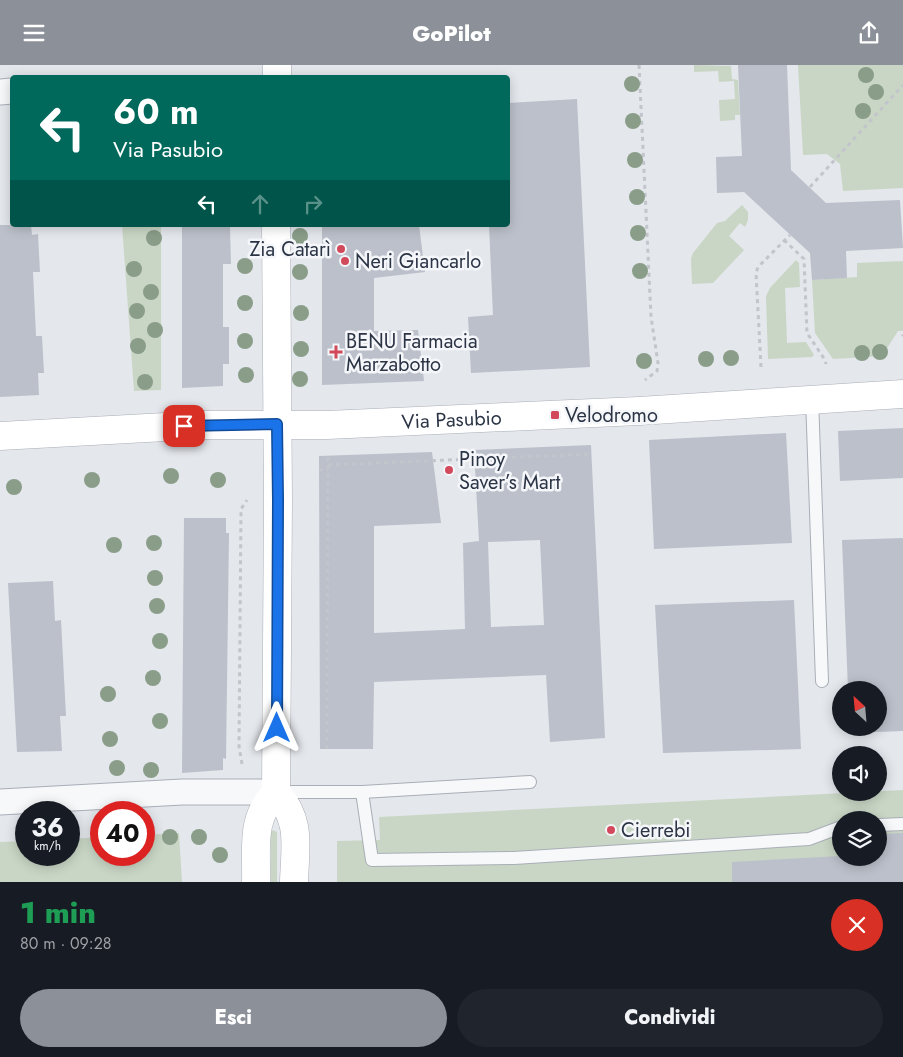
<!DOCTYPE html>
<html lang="it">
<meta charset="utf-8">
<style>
:root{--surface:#171b24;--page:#20242c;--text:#f1f3f6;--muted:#9ea1a6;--accent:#8c9099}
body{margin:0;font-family:Jost,sans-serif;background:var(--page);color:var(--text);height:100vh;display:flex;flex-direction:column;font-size:19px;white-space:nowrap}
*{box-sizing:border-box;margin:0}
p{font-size:16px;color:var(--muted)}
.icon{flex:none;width:28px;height:28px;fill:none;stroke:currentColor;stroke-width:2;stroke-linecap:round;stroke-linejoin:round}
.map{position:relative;height:817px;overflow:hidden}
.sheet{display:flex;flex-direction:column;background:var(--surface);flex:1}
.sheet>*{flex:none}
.top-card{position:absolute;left:10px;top:10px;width:500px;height:152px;border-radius:5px;box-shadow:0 2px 12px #0003;background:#00695c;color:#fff;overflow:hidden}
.needle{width:32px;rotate:334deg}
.controls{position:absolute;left:832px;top:616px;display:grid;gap:10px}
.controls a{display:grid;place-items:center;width:55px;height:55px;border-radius:50%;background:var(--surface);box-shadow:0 2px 12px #0003;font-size:25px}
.speed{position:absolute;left:15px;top:736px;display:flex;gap:10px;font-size:25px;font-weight:700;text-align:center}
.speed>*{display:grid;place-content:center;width:65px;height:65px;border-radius:50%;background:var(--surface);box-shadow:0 2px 12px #0003;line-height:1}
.speed small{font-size:12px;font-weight:400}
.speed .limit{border:8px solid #d22;background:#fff;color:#111}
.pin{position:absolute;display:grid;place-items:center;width:42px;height:42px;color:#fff;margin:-21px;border-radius:10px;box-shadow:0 2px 8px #0006}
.me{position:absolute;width:55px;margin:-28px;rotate:0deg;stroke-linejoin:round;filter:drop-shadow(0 0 4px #0008)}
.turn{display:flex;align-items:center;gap:18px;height:105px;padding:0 20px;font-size:22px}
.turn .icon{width:65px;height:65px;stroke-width:2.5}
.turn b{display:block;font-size:35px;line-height:42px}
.lanes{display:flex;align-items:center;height:48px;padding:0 20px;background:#0003;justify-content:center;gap:25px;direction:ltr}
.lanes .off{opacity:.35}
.round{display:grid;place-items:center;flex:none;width:52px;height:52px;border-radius:26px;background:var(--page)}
.summary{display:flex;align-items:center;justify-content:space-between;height:85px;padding:0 20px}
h1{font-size:30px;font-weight:800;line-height:38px;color:#1e9e55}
.button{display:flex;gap:10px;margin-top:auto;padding:10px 20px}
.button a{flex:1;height:58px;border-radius:30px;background:var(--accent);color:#fff;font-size:20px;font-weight:800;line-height:58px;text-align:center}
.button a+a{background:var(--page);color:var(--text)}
header{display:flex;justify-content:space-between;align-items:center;height:65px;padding:0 20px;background:var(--accent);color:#fff;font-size:22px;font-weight:800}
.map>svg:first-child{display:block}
</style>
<header><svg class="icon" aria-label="menu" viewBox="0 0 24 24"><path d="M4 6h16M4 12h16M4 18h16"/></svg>GoPilot<svg class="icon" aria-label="share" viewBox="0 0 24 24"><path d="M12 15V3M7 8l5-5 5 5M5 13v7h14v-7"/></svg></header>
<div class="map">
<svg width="903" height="817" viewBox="0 0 903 817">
<rect width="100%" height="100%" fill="#e4e7ec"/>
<!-- green -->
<g fill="#c9d6c5" fill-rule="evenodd">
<path d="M694,0L731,1L732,14L738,15L740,50H735V55L720,56L719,35L735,34L734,16L719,17L718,6L694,7Z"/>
<path d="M798,0H903V123L843,126L840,99L827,89L803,90Z"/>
<path d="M742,140L748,147V155L745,162L740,158L729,171L744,185L713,218L692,219L691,194L693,188L717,158L725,156Z"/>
<path d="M122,160H161V325L134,326Z"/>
<path d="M796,195L799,198L800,222L785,223L787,278L806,277L814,290L812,292L768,294L766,231L770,223Z"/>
<path d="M903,196V266H898L882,291L833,294L815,268L812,215L857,212V198Z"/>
<path d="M903,725V817H337V776L380,775L379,752ZM841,755H879V792H841Z"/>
<path d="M273,765L277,767V817H271V767Z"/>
<path d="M179,768L182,817H0V777L26,776V790H69V774L101,772V790H144V770Z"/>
</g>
<!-- building -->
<g fill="#bbc0ca" fill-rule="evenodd">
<path d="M738,0H787L791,105L826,138L900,135L903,183L846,186L847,213L812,215L810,188L744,127L717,128L716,92L742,91Z"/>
<path d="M577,34L590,302L471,308L468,252L493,250L489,160H508V38Z"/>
<path d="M0,160H31L32,170L38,169L40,207H33L36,271H42L44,308H38L39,330L0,332Z"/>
<path d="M182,160L230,161L231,199H223V262H229V299H223V321L182,323Z"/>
<path d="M322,160H419L425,207L374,213V266L418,265L424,316L322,320Z"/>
<path d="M903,363V413L840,416L838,366Z"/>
<path d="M786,368L792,478L654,484L649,375Z"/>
<path d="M591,380L605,673L550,677L546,610L374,617L373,684H320L319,391L432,387L441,458L374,461V568L465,564L463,478L479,476L474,385ZM540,475L544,560L491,562L488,477Z"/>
<path d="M184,453H226V468H229L226,694L223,693V705L182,708Z"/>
<path d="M903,473V666L850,668V662H879V625H848L842,475Z"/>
<path d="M53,516L55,556L61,555L66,651H60L62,686L17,687L8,518Z"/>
<path d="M794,535L801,684L663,688L655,540Z"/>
<path d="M903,768V817H732V797L841,791V771V792H879V769Z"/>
</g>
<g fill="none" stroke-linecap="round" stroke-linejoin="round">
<defs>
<g id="lane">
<path d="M812,333L822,616"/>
<path d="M277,727H362L530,717"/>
<path d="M362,727L372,795L514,793L809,774L841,762"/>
<path d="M879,760L903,759"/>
</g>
<g id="street">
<path d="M0,27L12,26"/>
<path d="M0,737L182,727H276"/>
</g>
<g id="secondary">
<path d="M277,12V0"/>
<path d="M276,160L278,435L276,727C302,756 295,781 294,817"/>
<path id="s1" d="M0,371L202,360H327L639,346L903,329"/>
<path d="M256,817C257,781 250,755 276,727"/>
</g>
</defs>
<!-- lane casing -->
<use href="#lane" stroke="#a9aeb7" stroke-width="14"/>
<!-- street casing -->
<use href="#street" stroke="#a9aeb7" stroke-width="27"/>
<!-- secondary casing -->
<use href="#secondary" stroke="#a9aeb7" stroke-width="29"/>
<!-- path -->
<g stroke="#c2c5cb" stroke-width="3" stroke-dasharray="4 4" stroke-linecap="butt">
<path d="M639,0L651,252L658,298L657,306L645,315"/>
<path d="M810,122L903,20"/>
<path d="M784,175L804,194L807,268L825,295L826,299"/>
<path d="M902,271L903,270"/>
<path d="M761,302L756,208L758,202L790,170"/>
<path d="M328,400L591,389"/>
<path d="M319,405H328"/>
<path d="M327,684L328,391"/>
<path d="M242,699L239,681L241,444L247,435"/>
</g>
<!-- lane -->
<use href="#lane" stroke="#f7f8fa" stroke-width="12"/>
<!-- street -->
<use href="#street" stroke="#f7f8fa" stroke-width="25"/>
<!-- secondary -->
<use href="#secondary" stroke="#fff" stroke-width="28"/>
</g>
<!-- trees -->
<g fill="#899d89">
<circle cx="866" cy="10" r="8"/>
<circle cx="632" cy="19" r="8"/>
<circle cx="876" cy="27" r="8"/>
<circle cx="863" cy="46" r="8"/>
<circle cx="633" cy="56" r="8"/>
<circle cx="635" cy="95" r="8"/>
<circle cx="637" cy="132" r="8"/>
<circle cx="638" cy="168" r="8"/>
<circle cx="300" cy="171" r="8"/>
<circle cx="154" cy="173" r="8"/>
<circle cx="245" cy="201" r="8"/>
<circle cx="134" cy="204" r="8"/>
<circle cx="640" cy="206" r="8"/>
<circle cx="300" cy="207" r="8"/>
<circle cx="151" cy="227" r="8"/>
<circle cx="245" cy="238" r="8"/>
<circle cx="137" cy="246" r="8"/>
<circle cx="301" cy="248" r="8"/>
<circle cx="155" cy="265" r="8"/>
<circle cx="245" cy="276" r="8"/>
<circle cx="138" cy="281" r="8"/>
<circle cx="301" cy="284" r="8"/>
<circle cx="880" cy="287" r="8"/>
<circle cx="862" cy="288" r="8"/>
<circle cx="731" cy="293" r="8"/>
<circle cx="706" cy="294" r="8"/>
<circle cx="644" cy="296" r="8"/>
<circle cx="246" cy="310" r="8"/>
<circle cx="300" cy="314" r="8"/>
<circle cx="145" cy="317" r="8"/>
<circle cx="171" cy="411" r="8"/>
<circle cx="92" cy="415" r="8"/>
<circle cx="218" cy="415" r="8"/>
<circle cx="14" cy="422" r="8"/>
<circle cx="154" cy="478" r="8"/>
<circle cx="114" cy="480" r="8"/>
<circle cx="155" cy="513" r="8"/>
<circle cx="157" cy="541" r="8"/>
<circle cx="160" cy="576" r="8"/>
<circle cx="153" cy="613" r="8"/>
<circle cx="108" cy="629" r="8"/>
<circle cx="160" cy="656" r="8"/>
<circle cx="110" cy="674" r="8"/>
<circle cx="117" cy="703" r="8"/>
<circle cx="151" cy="705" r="8"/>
<circle cx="170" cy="772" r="8"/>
<circle cx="199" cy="772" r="8"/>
<circle cx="220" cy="790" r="8"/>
</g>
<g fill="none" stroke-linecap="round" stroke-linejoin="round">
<defs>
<path id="route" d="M184,361L277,359L278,435L277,663"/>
</defs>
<!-- route casing -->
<use href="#route" stroke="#114b97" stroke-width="12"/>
<!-- route -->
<use href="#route" stroke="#1a73e8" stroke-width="9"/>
</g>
<!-- markers -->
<g fill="#d1495b" stroke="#f4f6f9" stroke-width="2">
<circle cx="341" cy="184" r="5"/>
<circle cx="345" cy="196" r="5"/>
<path d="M333.5 279.5h5v5h5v5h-5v5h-5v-5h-5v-5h5z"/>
<rect x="550" y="345" width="10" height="10" rx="2.5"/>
<circle cx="449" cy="405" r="5"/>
<circle cx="611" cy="765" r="5"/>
</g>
<g text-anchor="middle" stroke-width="5" stroke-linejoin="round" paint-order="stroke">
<!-- poi labels -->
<g font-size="20" fill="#2b3445" stroke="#f4f6f9" text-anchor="start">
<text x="331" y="191" text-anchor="end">Zia Catarì</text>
<text x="355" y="203">Neri Giancarlo</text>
<text x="346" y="283">BENU Farmacia<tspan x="346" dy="23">Marzabotto</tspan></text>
<text x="565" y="357">Velodromo</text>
<text x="459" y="401">Pinoy<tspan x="459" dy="23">Saver’s Mart</tspan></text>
<text x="621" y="772">Cierrebi</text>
</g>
<!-- street labels -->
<g font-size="20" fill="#2b3445" stroke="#f4f6f9">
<text dy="7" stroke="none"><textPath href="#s1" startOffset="452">Via Pasubio</textPath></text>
</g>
</g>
</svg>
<div class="controls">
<a><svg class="needle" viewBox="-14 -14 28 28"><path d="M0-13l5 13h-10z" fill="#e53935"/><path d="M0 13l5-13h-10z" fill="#9ea1a6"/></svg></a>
<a><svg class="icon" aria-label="sound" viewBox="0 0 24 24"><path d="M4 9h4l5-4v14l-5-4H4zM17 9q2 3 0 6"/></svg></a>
<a><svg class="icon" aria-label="layers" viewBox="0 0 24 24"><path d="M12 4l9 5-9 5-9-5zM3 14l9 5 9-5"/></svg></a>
</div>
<div class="speed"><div>36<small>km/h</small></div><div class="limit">40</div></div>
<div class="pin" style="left:184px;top:361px;background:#d93025"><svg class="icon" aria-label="arrive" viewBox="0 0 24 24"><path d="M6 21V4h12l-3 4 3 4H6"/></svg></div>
<svg class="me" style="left:277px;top:663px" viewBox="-20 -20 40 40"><path d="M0-17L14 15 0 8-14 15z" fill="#1a73e8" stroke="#fff" stroke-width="4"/></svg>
<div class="top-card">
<div class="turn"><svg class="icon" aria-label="left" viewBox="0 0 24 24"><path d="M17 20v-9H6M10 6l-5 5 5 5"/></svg><div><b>60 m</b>Via Pasubio</div></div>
<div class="lanes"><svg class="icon" aria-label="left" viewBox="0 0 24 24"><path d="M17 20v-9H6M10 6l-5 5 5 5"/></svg><svg class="icon off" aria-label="ahead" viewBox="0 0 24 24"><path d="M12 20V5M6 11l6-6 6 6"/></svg><svg class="icon off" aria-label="right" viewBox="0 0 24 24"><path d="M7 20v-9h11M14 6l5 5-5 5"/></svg></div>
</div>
</div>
<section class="sheet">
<div class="summary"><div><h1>1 min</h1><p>80 m · 09:28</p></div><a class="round" style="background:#d93025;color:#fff"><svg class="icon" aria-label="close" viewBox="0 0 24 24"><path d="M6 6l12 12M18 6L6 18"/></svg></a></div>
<div class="button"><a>Esci</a><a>Condividi</a></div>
</section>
